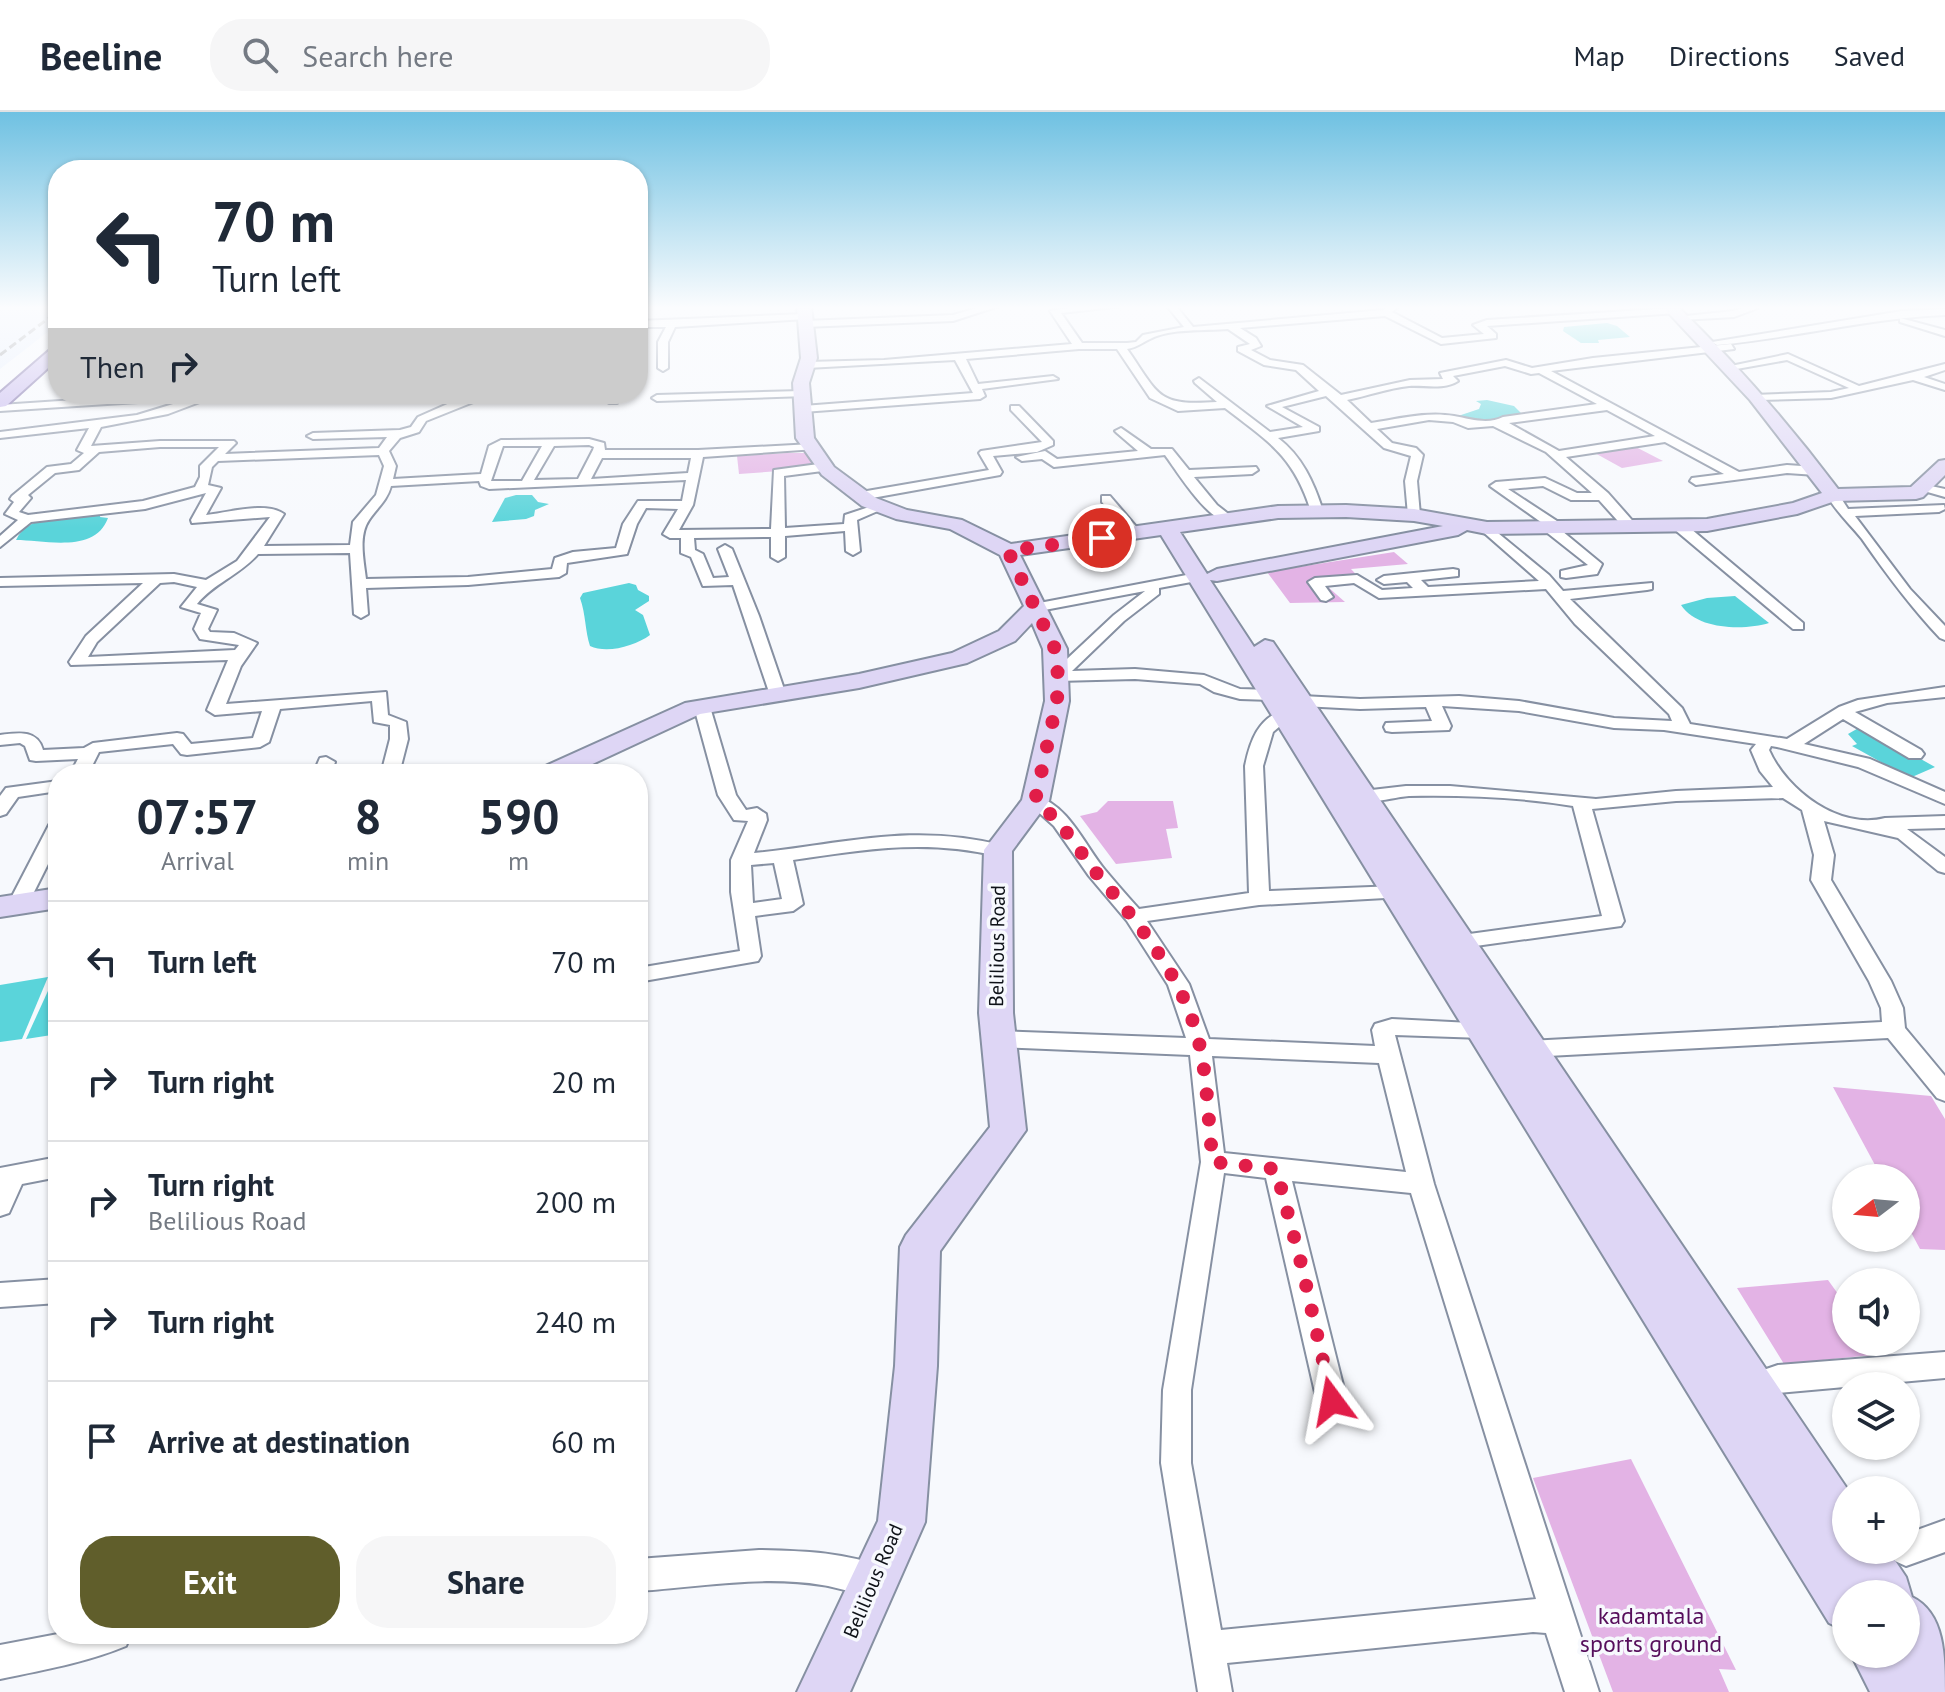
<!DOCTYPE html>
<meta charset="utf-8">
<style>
:root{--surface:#fff;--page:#f6f6f7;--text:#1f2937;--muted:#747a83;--line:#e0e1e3;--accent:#605e2b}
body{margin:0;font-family:"PT Sans",sans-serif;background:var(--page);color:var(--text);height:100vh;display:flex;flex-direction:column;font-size:30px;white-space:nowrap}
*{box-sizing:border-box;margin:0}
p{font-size:26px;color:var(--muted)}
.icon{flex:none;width:44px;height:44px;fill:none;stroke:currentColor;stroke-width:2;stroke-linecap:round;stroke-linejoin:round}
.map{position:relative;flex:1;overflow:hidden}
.panel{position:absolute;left:48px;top:652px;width:600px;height:880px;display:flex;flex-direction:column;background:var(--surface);border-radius:32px;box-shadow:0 2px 6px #0004}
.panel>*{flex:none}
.banner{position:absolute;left:48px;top:48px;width:600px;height:244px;border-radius:32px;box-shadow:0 2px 6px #0004;background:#fff;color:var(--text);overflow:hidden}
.needle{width:52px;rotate:254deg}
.fabs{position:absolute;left:1832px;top:1052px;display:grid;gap:16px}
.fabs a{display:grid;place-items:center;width:88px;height:88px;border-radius:50%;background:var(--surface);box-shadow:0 2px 6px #0004;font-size:40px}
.pin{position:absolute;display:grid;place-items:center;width:68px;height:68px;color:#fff;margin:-34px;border:4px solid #fff;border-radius:50%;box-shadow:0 2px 8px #0007}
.me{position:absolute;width:88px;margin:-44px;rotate:347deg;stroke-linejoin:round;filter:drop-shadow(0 0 6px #0008)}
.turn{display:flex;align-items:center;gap:28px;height:168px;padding:0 32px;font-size:36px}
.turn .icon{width:104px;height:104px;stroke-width:2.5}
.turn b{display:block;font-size:56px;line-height:68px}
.then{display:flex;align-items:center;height:76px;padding:0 32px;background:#0003;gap:16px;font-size:30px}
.eta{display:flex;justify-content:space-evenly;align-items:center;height:136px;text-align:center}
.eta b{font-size:48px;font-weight:800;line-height:56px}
.primary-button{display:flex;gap:16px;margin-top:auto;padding:16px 32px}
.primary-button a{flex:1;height:92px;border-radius:32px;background:var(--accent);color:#fff;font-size:32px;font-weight:800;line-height:92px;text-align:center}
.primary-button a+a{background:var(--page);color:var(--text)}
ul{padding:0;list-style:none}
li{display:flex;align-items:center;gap:24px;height:120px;padding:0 32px;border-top:2px solid var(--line)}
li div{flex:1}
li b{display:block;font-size:30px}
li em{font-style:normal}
header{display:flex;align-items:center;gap:48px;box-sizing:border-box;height:112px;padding:0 40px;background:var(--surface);border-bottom:2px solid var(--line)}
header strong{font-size:38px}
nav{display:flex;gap:44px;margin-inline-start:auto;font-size:28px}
.search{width:560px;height:72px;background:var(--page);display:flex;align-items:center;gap:20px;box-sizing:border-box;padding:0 28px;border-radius:32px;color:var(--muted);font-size:30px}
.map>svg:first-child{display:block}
</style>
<header>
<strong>Beeline</strong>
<div class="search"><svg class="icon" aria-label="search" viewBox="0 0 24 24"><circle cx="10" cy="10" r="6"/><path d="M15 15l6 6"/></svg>Search here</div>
<nav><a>Map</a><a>Directions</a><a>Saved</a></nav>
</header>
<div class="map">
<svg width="1945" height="1580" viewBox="0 0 1945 1580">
<rect width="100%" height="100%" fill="#f7f9fd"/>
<!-- built -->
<path fill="#e4edfd" d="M0,194H58V212L0,257Z"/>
<!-- green -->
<g fill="#e3b3e5">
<path d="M1632,333L1663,349L1622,356L1593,340Z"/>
<path d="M787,341H813L820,356L739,362L737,344Z"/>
<path d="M1394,440L1408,452L1351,457L1365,472L1328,475L1345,490L1290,491L1267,460Z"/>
<path d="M1108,689H1173L1178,716L1166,717L1172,746L1116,752L1080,704L1097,700Z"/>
<path d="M1833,975L1931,984L1945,1007V1138L1920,1137L1906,1111V1066H1882Z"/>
<path d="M1828,1168L1846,1193V1230H1873L1882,1242L1784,1252L1737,1176Z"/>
<path d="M1631,1347L1736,1558L1719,1557L1729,1580H1613L1533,1366Z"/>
</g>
<!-- water -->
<g fill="#5ad4da">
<path d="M1607,211L1617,214L1630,225L1598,228L1599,231H1581L1563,219L1564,215Z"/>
<path d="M1487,288L1514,294L1523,303L1475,311L1458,304L1479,297L1481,292L1476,289Z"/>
<path d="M516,383H532L538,390L549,392L535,398L534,404L526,407L492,410L505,386Z"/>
<path d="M100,400V405L108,406C95,442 44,428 16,428C29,400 73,404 100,400Z"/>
<path d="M629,471L636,473L638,478L649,484V489L635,498L643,503L650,523C635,534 607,542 590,534C585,519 586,503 580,486L583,481Z"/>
<path d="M1735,484L1769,511C1746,518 1698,519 1681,493L1707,486Z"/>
<path d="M1862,614L1935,655L1912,665L1906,664L1852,634L1857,632L1848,622Z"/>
<path d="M58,857V922L26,927Z"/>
<path d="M48,865L22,927L0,930V873Z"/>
</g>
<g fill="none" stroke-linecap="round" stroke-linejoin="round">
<defs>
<g id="street">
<path d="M984,194H999L953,209L804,215L799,212L804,209L953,203Z"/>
<path d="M1080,194H1123L1061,201L1082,231H1127L1136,230L1143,223L1184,215L1167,194H1176L1193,215L1383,198L1388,194H1398L1392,200L1442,226L1484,222L1473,213L1487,208L1674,196L1677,201L1487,214L1496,222V226L1441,232L1385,204L1240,216L1256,226L1261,234L1251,238L1270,248L1303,253L1341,283L1410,268L1443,267L1440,261L1506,248L1532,256L1593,246L1731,232L1734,237L1551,259L1739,360L1787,353L1816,355L1822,359L1816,363L1787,361L1696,373L1690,369L1692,366L1724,362L1665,330L1566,345L1608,381L1638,415L1626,418L1599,388H1571L1543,374L1508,377L1563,413L1562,419L1602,452L1597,462L1566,466L1561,465V459L1588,453L1545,419V413L1490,374L1496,370L1545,366L1577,381H1592L1546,340L1493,314L1468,316L1453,310L1429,308L1377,317L1392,331L1416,336L1423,343L1417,369L1420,403L1414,407L1408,403L1405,369L1411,344L1384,336L1326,284L1282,295L1319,315V319L1278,326C1302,344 1314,371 1323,399L1317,403L1311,399C1293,343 1269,330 1225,296L1178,299L1150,286L1117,237H1079L966,247L978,272L1053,264L1058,267L982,277L985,284L980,287L803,300L798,297L803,294L973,281L955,248L807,256L802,253L807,250L884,248L1072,232L1050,199ZM1228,217L1250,232L1238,235V239L1264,253L1296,258L1319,279L1267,294L1303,315L1270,320L1199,266L1194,269L1195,271L1217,290C1156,294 1160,284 1127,237C1138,235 1141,231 1150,227C1171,216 1205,219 1228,217ZM1505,254L1531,262L1539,261L1597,292L1503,305C1488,313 1471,307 1454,304C1427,299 1398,307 1371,311L1347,288C1367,284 1389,276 1409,274C1425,273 1444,278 1458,269L1453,264ZM1607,298L1655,324L1559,339L1509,311Z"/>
<path d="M1749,194L1758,196L1734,205L1681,208L1676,205L1733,199Z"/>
<path d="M1945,197V203C1868,206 1794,226 1717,233L1712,230L1902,199Z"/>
<path d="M803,202L806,207L675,215L668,230V256L663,259L658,256V230L666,215H638V209Z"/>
<path d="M1900,206L1945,218V224L1900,210Z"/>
<path d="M1788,242L1859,274L1945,252V258L1924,265L1945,272V278L1913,268L1831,286L1757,288L1752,285L1753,283L1831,280L1849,276L1787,248L1731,258L1726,255Z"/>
<path d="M802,279L807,282L806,284L657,289L652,286L657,283Z"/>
<path d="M165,282L189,284L184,287L0,299V293Z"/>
<path d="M206,282H221L168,302L101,315L91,334L160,329H234L236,331L225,342L379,336L387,325L313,327L307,324L313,321L400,318L411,315L418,305L470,282H481L476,289L426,309L419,320L400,326L389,339L396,354L393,367L481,362L489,334L501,328L589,327L604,331L605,338H698L812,332L818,335L816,337L703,345L693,393L679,418L771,417L774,358L826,351L830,352V358L784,364L785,416L844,412L845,403L881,391L887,395L857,408L860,439L853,443L846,439L845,419L785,424V445L778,449L771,445V425L694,426L695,438L703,442L713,466L729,465L718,437L725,433L732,437L759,504L786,583L784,586H772L770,583L733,473L703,474L691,445L681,441V426H670L663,422L678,397L646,396L637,412L627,442L567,451L566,461L559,465L468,473L366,476L368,502L361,506L354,502L350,441L258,442C240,463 214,471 197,492L217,498L208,517L210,520L234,521L257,531L241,554L226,592L386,580L388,603L406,610L408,627L399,662H381L390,627V613L374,610L372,589L280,597L269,630L260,635L187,643L181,642L173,632L99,640L88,662H70L78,647L36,649L30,648L25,634L20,631L0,633V623C18,621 37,617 43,638L84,636L93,631L177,621L183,622L191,632L253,626L262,599L215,603L207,598L228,548L71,553L69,550L86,524L143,471L0,474V466L174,462L206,468L237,449L270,405L192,411L191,408L206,381L145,397L31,410L0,435V424L18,408L5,402L14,390L10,387L12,384L47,355L71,352L84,341L77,338L89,316L0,326V320L137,303ZM589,333L594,335L593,338L578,367L534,368L554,334ZM503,334H542L522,369H491ZM160,335H219L200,354V365L195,375L143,389L28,403L19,400L31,386L28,383L55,361L79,358L99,340ZM379,343L384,354L376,383L353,410L350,433L264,434L284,402C266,389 228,401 206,403L221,376L208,373L212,355L218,349ZM602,346H691L688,361L591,367ZM686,368L682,389H638L623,412L616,436L573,440L555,446L552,457L468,465L366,467C364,449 358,424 369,408C377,396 387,389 391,374L479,369L481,374L489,377ZM174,470L197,475L181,495L201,501L194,517L200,527L239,533L235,538L88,545L97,530L160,471Z"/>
<path d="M609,282H619L617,291H609Z"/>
<path d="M1011,294H1019L1053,329V333L1037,340L993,344L1002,360L1000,363L861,388L855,384L861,380L989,358L979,341L981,339L1042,330L1011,298Z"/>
<path d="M1121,316L1151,337H1172L1189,358L1256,355L1258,358L1252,362L1194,365L1217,393L1231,404V410C1209,412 1177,359 1165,343L1054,355L1042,347L1022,349L1016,345L1045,339L1057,347L1138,339L1117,321L1115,319Z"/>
<path d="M1917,371L1945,377V385L1917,377Z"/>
<path d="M1829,380H1837L1848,397L1944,393L1945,397L1939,400L1855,404L1910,477L1945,514V528L1940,526C1910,494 1887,463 1862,427C1850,412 1836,400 1827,383Z"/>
<path d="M1102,384H1110L1139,418V424H1129L1102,390Z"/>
<path d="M1674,411H1684L1803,511V517H1793L1674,417Z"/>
<path d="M1487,412L1549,463L1563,479L1652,471V477L1647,478L1570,487L1682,596L1690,612L1787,627L1839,595L1858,588L1945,575V585L1887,591L1855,600L1921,638L1924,642L1921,646H1909L1843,607L1804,632L1870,647L1945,680V692L1858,655L1777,635L1771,634L1769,638C1787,679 1840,718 1885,706L1945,704V716L1907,717L1945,745V761L1938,759L1898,726L1824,709L1834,743L1831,768L1891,869L1903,896L1905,916L1945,964V989L1937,986L1888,926L1529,945L1521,943L1518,937L1521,931L1529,929L1882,910L1881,896L1869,869L1811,768L1814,743L1802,698L1783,686L1676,689L1592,697L1624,809L1621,814L1447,838L1440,836L1437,831L1440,826L1602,804L1573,694C1520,685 1462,683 1409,684C1393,685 1365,695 1354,684L1363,679L1406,674H1450L1596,687L1676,679L1773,675L1760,659L1751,638L1756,632L1664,618L1614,616L1519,599L1442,594L1451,614L1449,618L1392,620L1386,619L1384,615L1386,611L1432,609L1426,595L1360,597L1302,594L1272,588L1240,587L1214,580L1200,572L1135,567L1058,569L1052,567V561L1114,503L1145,479L1034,500L1027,496L1034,492L1197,461L1202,462V468L1159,476V482L1124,509L1072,559L1135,557L1204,563L1240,577L1272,578L1302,584L1360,587L1459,584L1519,589L1614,606L1672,609L1669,602L1575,512L1546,477L1379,486L1354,471L1325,474L1333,485L1326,489L1321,488L1308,470L1315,466L1357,463L1382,478L1413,476L1407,470L1384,472L1377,468L1384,464L1453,457L1458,458V464L1421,468L1428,475L1539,469L1482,419V413Z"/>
<path d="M702,590L710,595L736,683L746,698L757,696L766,702L767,708L754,741C844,732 913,710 1005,734L1008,738L998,744C925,727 867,737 793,748L803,792L793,799L755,804L761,844L758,849L638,870V856L740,839L731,780V748L748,709L734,708L718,683L694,595ZM774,751L782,787L753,791L751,753Z"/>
<path d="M1285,598L1293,603L1273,620L1263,654L1269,779L1396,774L1406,780L1403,785L1259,793L1147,809L1189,872L1209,927L1375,934L1372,918L1375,912L1392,907L1491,912L1494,918L1491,924L1483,926L1395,923L1434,1072L1599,1580H1565L1546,1521L1533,1520L1227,1551L1232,1580H1198L1161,1351L1163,1278L1201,1050L1190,943L998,935L990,933L987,927L990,921L998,919L1186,926L1168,873L1127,809L1089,764L1054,714L1026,689L1035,684C1068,692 1085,734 1105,758C1116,771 1127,784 1139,797L1249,781L1245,654C1250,630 1258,605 1285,598ZM1212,944L1379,951L1406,1060L1224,1041ZM1224,1061L1266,1066L1317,1289L1322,1299L1332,1303L1342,1299L1347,1289L1292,1069L1411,1081L1536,1487L1221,1518L1191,1351V1278Z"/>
<path d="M326,645L335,650L331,662H313L320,646Z"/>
<path d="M58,669V679L18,685L6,702L0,704V684L6,676Z"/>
<path d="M58,707V732L28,792L18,799L11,797L8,792L49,713Z"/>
<path d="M58,1045V1065L22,1072L9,1101L0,1104V1056Z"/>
<path d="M58,1167V1191L0,1195V1171Z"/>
<path d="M1945,1240V1266L1778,1281L1753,1289L1743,1285L1739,1275L1743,1265L1778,1253Z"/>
<path d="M1945,1408V1440L1906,1454L1895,1449L1890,1438H1906V1422Z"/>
<path d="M759,1438C802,1439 847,1440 887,1457L892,1468L887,1479C867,1488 844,1476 822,1473C762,1463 698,1475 638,1479V1447Z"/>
<path d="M58,1522H131L126,1534C85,1551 43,1558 0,1567V1533Z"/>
</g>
<g id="secondary">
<path d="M797,194H811L817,246L809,271L814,326L834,355L876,386L907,398L962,408L1011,432L1278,394L1346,393L1414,397L1487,410L1707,407L1793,391L1822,381L1750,288L1662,194H1677C1736,251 1789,312 1838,377L1911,375L1939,349L1945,348V363L1923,385L1916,387L1835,389L1797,402L1707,419L1487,422L1467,418L1458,423L1217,469L1210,468L1254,535L1265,528L1273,530L1848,1378L1846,1438H1888L1906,1465L1912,1485C1945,1501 1945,1545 1945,1580H1870L1851,1542H1906V1482H1846V1519L1829,1511L1161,423L1020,443L1067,537L1069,589L1049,689L1012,739L1013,901L1026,1018L940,1139L937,1254L925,1410L850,1580H797L878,1409L895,1254L900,1135L906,1123L990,1015L979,901L984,738L1022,688L1045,589L1043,537L1032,511L1015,529L967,551L859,576L700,602L571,662H537L541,656L685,591L859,562L952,541L999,519L1024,494L1000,443L950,417L896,407L862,394L822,363L796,326L793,271L801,246ZM1346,405L1414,409L1443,414L1217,457L1207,462L1180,420L1278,406Z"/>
<path d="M58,776V796L0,805V785Z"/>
</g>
<path id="primary" d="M58,234V247L6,294L0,295V281L52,236Z"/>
</defs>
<!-- street casing -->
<use href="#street" stroke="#8690a2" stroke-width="4"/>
<!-- secondary casing -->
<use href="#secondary" stroke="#8690a2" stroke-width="4"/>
<!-- primary casing -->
<use href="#primary" stroke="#645399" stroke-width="4"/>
<!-- street -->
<use href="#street" fill="#fff" fill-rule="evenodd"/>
<!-- secondary -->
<use href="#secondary" fill="#ded6f5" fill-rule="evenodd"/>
<!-- primary -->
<use href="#primary" fill="#beadeb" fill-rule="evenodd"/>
<!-- rail -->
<path stroke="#7a7d83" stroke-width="3" stroke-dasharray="8 4" stroke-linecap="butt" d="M0,243L58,199"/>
</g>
<!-- sky -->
<linearGradient id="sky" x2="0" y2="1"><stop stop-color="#6fc1e2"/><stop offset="0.47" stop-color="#fbfcfe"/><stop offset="1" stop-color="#fbfcfe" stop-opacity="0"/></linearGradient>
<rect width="1945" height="416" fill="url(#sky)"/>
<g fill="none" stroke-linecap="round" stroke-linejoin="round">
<!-- route -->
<path stroke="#e11d48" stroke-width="14" stroke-dasharray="0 25.2" d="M1102,426L1008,439L1055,537L1058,564L1057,589L1035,689C1067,714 1074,733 1098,763C1141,815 1185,867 1200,935C1208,972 1208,1012 1213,1050L1276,1057L1302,1155L1332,1289"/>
</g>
<g text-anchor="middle" stroke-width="7" stroke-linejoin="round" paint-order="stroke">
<!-- street labels -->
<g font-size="20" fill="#0e1218" stroke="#f7f9fd">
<text transform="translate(997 834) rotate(-89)" y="7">Belilious Road</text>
<text transform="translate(873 1469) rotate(-67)" y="7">Belilious Road</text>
</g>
<!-- near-park labels -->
<g font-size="24" fill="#560e5b" stroke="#f7f9fd">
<text x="1651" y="1512">kadamtala<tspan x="1651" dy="28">sports ground</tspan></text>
</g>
</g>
</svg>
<div class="fabs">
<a><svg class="needle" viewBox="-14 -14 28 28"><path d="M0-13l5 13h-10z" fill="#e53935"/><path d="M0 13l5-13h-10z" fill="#747a83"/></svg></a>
<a><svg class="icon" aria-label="sound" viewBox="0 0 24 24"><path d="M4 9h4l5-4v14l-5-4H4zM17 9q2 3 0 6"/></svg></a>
<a><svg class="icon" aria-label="layers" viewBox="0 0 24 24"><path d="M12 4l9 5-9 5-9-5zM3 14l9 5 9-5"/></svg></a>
<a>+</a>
<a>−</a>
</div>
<div class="pin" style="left:1102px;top:426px;background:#d93025"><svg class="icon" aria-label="arrive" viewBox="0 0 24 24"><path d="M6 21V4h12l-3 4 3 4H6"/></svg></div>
<svg class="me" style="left:1332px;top:1289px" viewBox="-20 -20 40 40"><path d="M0-17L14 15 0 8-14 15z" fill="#e11d48" stroke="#fff" stroke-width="4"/></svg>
<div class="banner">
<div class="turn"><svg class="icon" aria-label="left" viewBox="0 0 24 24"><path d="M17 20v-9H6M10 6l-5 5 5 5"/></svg><div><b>70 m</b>Turn left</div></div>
<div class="then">Then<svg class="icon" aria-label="right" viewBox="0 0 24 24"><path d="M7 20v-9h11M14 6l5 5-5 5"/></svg></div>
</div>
<section class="panel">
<div class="eta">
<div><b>07:57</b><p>Arrival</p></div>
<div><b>8</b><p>min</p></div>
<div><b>590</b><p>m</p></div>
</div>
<ul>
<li><svg class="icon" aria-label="left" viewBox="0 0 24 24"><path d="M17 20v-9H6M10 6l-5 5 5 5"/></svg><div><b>Turn left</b></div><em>70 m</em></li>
<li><svg class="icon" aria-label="right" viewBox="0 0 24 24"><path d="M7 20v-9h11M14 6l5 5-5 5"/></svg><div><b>Turn right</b></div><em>20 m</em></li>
<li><svg class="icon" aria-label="right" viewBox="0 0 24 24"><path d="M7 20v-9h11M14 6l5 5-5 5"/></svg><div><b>Turn right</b><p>Belilious Road</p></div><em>200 m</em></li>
<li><svg class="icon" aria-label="right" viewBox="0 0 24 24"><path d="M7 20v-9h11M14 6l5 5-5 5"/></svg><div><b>Turn right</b></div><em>240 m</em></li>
<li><svg class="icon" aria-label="arrive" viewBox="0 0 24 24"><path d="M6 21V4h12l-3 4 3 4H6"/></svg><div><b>Arrive at destination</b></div><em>60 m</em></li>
</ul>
<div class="primary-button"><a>Exit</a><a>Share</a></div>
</section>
</div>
